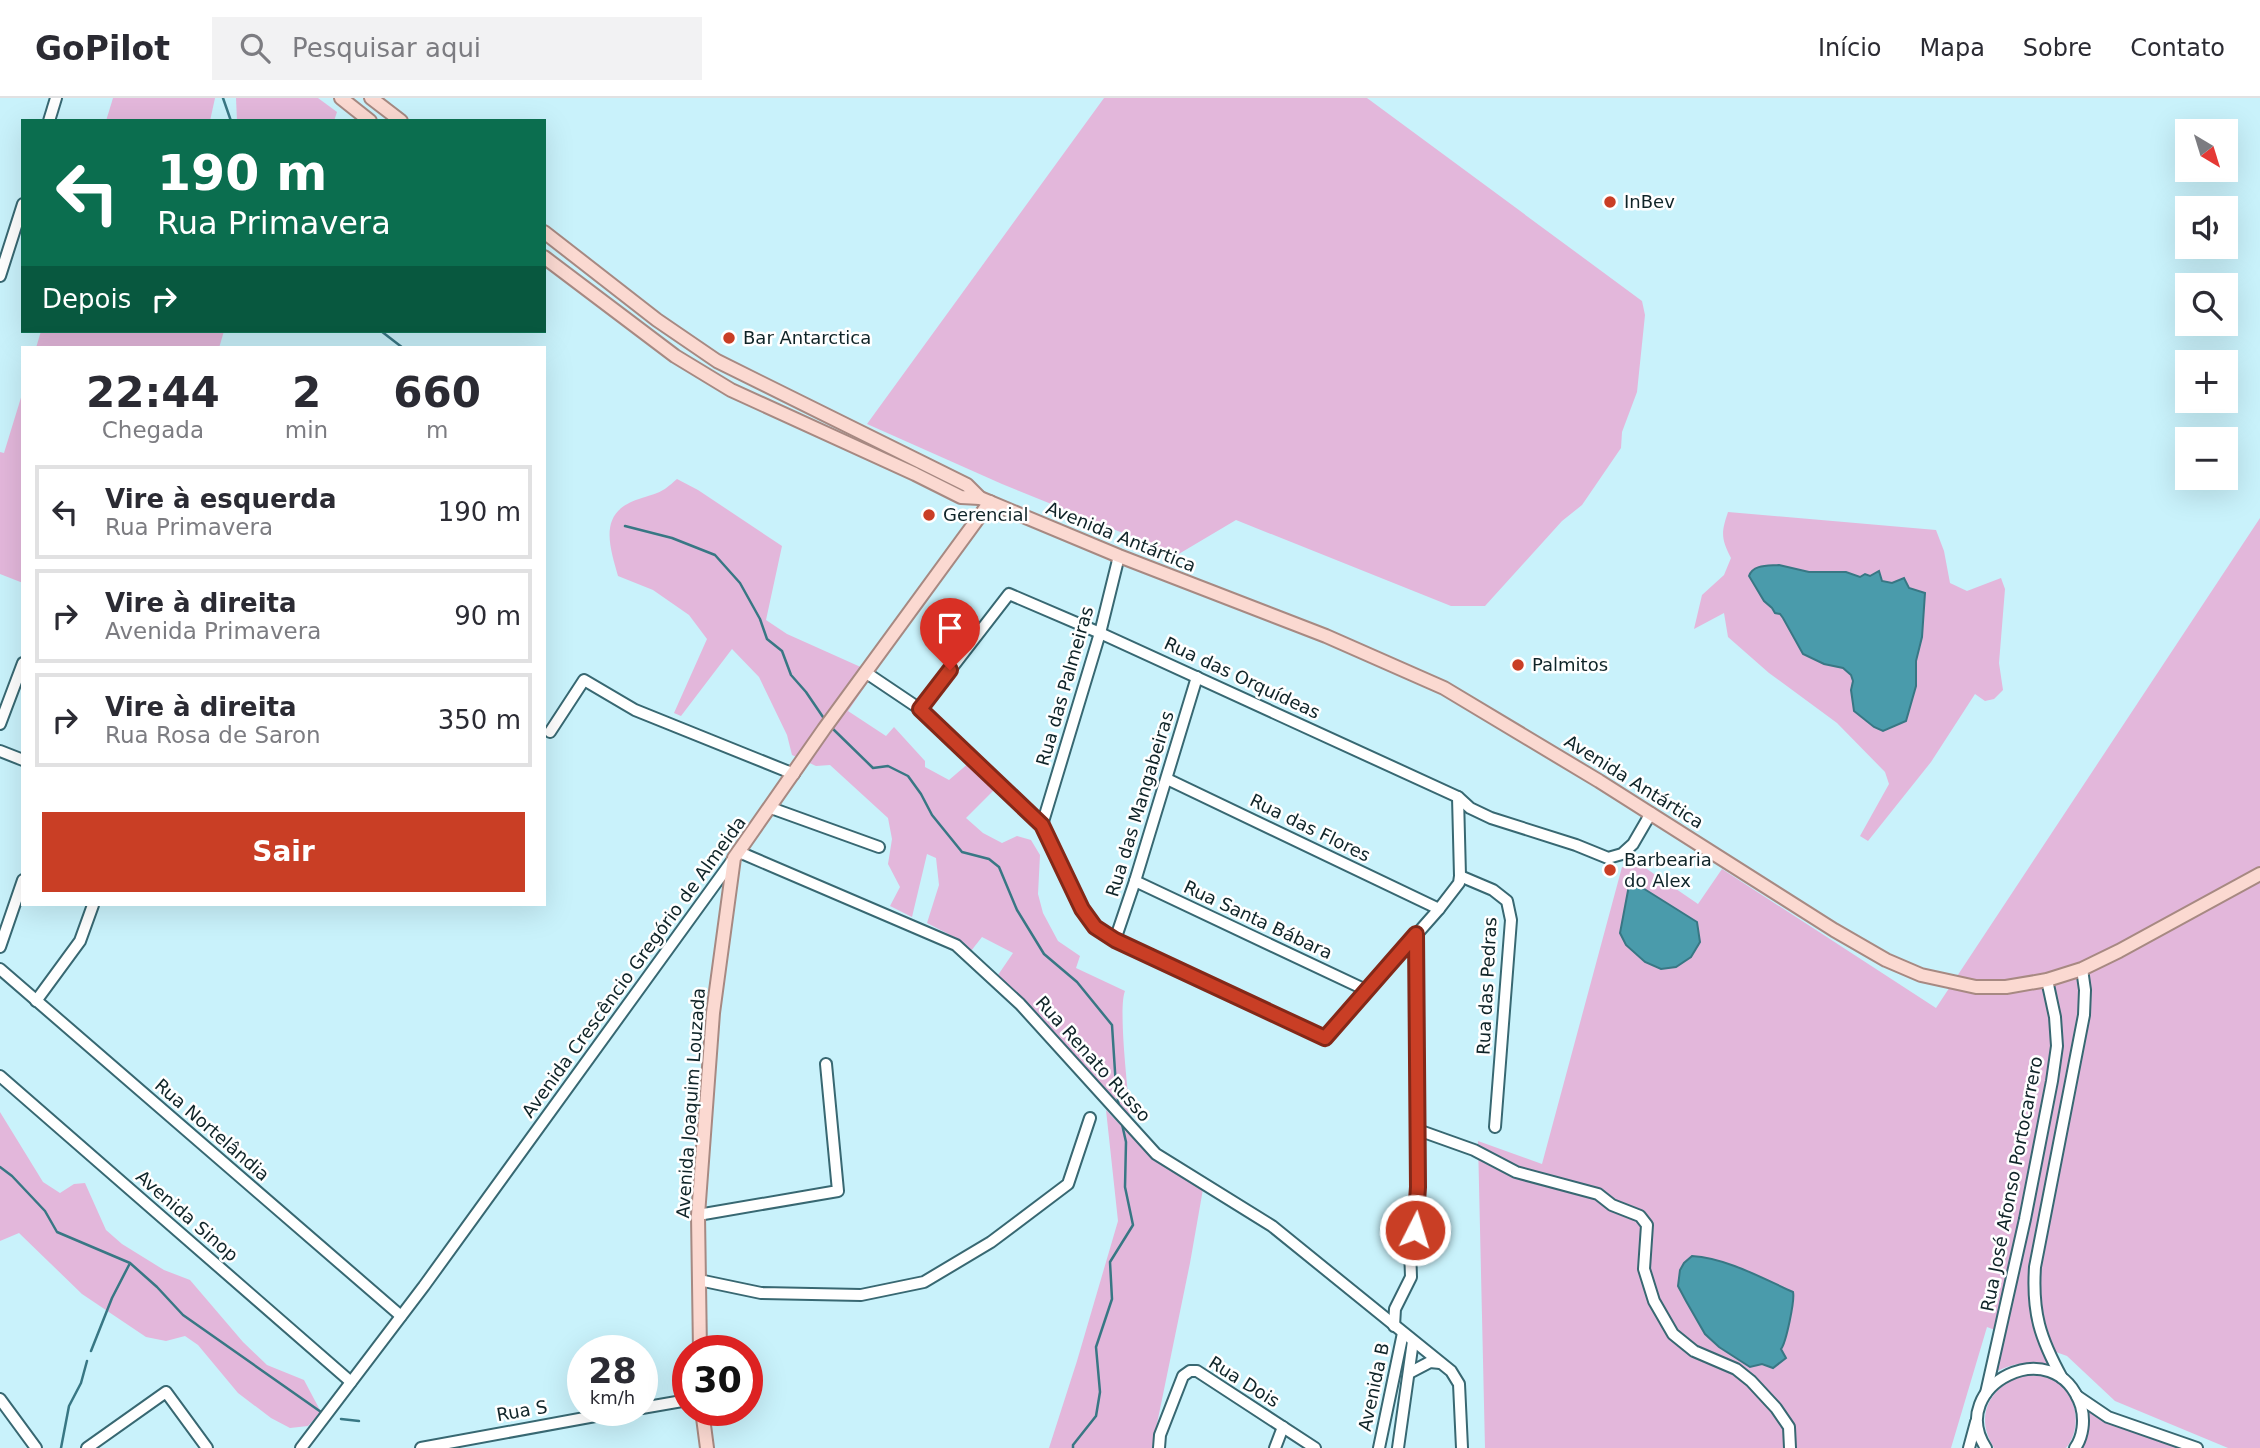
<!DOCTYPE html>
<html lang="pt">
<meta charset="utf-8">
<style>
:root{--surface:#fff;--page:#f2f2f3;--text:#2b2b33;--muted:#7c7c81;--line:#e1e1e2;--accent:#c93e25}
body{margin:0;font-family:"DejaVu Sans",sans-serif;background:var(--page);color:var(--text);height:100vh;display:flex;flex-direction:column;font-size:26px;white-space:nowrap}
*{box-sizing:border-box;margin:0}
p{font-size:23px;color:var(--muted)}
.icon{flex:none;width:38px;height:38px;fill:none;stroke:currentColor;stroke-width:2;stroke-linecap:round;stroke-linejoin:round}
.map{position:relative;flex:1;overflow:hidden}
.drawer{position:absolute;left:21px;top:248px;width:525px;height:560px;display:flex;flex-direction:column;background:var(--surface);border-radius:0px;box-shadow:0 7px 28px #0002}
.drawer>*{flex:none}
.hud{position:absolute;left:21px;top:21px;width:525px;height:214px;border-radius:0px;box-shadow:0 7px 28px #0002;background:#0b6e4f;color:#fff;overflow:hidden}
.needle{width:46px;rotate:142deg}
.controls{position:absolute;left:2175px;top:21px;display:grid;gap:14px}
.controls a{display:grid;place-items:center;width:63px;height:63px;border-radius:0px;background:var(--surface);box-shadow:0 7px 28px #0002;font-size:35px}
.speed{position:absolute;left:567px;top:1237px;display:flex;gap:14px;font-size:35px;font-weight:700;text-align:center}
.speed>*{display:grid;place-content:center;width:91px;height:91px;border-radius:50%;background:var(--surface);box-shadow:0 7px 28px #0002;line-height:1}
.speed small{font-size:18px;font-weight:400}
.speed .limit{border:10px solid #d22;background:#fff;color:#111}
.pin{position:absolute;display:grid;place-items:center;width:60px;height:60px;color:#fff;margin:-72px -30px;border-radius:50% 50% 50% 0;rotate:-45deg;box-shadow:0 0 7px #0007}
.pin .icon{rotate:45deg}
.me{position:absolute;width:77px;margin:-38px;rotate:5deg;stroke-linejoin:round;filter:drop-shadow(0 0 5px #0008)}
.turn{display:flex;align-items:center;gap:24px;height:147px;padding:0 21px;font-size:32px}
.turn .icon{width:91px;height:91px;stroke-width:2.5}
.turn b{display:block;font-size:49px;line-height:60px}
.then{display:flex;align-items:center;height:66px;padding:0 21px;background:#0003;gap:14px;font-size:26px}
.eta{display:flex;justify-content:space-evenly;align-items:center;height:119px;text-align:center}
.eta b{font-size:42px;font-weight:800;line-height:49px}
.button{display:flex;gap:14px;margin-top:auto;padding:14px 21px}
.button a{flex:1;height:80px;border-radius:0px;background:var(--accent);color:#fff;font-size:28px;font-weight:800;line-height:80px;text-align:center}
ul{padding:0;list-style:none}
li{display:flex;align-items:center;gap:21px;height:94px;margin:0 14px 10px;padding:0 7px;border:4px solid var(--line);border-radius:0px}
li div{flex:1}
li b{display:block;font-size:26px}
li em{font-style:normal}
header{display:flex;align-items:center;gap:42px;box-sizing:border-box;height:98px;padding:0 35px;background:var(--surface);border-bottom:2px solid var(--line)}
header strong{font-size:33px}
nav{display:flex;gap:38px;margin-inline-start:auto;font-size:24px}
.search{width:490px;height:63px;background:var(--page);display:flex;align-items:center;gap:18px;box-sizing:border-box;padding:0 24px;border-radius:0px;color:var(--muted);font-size:26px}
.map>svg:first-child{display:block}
</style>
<header>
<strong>GoPilot</strong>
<div class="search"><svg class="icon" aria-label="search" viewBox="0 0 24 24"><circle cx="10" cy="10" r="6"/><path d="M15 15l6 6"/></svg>Pesquisar aqui</div>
<nav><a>Início</a><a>Mapa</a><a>Sobre</a><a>Contato</a></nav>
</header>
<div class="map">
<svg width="2260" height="1350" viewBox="0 0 2260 1350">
<rect width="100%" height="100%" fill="#c9f2fb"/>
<!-- green -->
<g fill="#e3b7db">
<path d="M113,0H215L210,23H106Z"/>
<path d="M236,0H318L337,14L334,23H237Z"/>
<path d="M1104,0H1367L1642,203L1645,217L1637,294L1622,334L1621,350L1582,407L1562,423L1485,508H1451L1236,422L1177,457L1002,386L867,326Z"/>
<path d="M41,233H224L219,250H36Z"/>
<path d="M23,293V485L0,476V354L4,355Z"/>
<path d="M677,381L698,392L782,448L766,522L787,536L874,575L848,613L886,638L894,629L925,663V669L949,682L970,664L997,689L966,720L983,735L1002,745L1017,738L1031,742L1040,757L1038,796L1043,815L1058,843L1080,858L1076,870L1125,893C1118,910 1128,993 1130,1017L998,877L1013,855L982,839L971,853L956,840L927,825L939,787L936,760L927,756L912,819L890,808L900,789L888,766L892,741L888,720L830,667L816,668L792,657L787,637L759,579L732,551L681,618L674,615L707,541L689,517L653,492L618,478C609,446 598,414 639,401C660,394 660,396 677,381Z"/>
<path d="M1728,414L1936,432L1944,453L1950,485L1967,493L2001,480L2005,491L1999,565L2003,592L1994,601L1985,603L1975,596L1931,664L1868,743L1860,738L1889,686L1885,674L1837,625L1769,575L1728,539L1724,515L1694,531L1702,497L1724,477L1731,460C1721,440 1721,435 1728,414Z"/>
<path d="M2260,420V1350H2228L2115,1303L2067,1258L2042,1249L2049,1267C2028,1262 2011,1266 1993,1275L2003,1235L1987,1229L1951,1350H1485L1478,1043L1542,1066L1622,769H1644L1698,806L1722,771L1936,910Z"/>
<path d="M1106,1012L1149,1057L1203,1091L1190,1165L1152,1350H1049L1077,1263L1118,1123Z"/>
<path d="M0,1014L43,1084L60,1095L74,1086L85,1085L106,1132L122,1146L164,1172L190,1182L243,1244L267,1267L304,1282L321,1314L308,1328L290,1330L271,1320L238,1295L198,1247L185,1238L166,1243L146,1239L82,1196L19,1135L0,1143Z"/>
<path d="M2022,1277C2031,1277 2040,1277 2049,1280C2076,1291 2084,1328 2066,1350H1994C1974,1318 1989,1290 2022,1277Z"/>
<path d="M2087,1311L2114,1327L2185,1350H2082L2088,1335Z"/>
</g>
<!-- water -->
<g fill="#4a9bab" stroke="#387784" stroke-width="2">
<path d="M1779,467L1809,474H1846L1860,479L1865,476L1870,478L1879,473L1882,483L1892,485L1904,480L1909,490L1925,495L1922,539L1916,563V588L1906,623L1883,633L1874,629L1854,613L1851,592L1853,583L1851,577L1843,570L1824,566L1803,556L1783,520L1780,516L1775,515L1772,510L1764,503L1749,478C1753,466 1769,468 1779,467Z"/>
<path d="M1630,782L1697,824L1700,844L1691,859L1676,869L1661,871L1645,864L1626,847L1620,835Z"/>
<path d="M1692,1158C1726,1160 1762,1180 1793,1194C1795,1202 1786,1245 1781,1251L1786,1260L1773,1270L1762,1266L1750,1269L1719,1249L1705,1236L1686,1203L1678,1188L1680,1172L1684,1165Z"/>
</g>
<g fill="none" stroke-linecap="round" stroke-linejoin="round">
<!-- stream -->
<g stroke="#387784" stroke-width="2.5">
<path d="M223,0L231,23"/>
<path d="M381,233L403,250"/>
<path d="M625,428L672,440L715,457L740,485L760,521L767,541L782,553L791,577L806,594L825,622"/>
<path d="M832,630L873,670L888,668L908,678L921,696L932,717L962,754L989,761L999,769L1017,812L1044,856L1077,884L1112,927L1116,989L1119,1009"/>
<path d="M0,1069L12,1078L45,1113L57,1134L130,1165L157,1189L183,1217L321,1314"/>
<path d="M91,1253L112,1200L129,1167"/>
<path d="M341,1321L359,1323"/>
<path d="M61,1350L69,1308L81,1285L87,1263"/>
<path d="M1073,1350V1347L1096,1318L1100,1294L1096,1249L1112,1201L1110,1164L1133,1127L1125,1089L1126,1044L1122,1026"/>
</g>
<defs>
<g id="minor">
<path d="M49,23L56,0"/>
<path d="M0,178L23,106"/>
<path d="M865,574L920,611L1042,727L1082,811L1095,829L1115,842L1325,940L1439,811L1459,785L1460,778L1458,699"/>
<path d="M920,611L1009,496L1100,535L1458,699L1470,710L1491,720L1576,747L1608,760L1622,756L1633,746L1651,715"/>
<path d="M0,626L23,565"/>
<path d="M550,634L584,582L635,612L794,676"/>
<path d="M0,653L23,662"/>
<path d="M1167,681L1439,811"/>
<path d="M771,710L879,749"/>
<path d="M1042,727L1100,535L1119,458"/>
<path d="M739,754L956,847L1020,906L1156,1056L1272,1128L1451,1273L1459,1286L1462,1350"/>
<path d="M1460,778L1493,792L1507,803L1511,822L1495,1029"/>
<path d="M1135,783L1366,892"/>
<path d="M1115,842L1135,783L1197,579"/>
<path d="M0,849L23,782"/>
<path d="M0,871L401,1218"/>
<path d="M36,903L80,843L93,807"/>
<path d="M0,978L351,1284"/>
<path d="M1418,1032L1474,1052L1516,1074L1598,1096L1612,1107L1640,1118L1647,1127L1644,1171L1654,1203L1673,1236L1694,1253L1736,1271L1751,1283L1776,1310L1789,1329L1790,1350"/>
<path d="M698,1117L838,1093L826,966"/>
<path d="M699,1182L761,1195L861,1197L924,1184L991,1144L1068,1086L1090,1020"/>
<path d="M1394,1228L1395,1211L1411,1179L1410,1149L1418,1116L1416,836"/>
<path d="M1409,1275L1430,1264L1440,1265"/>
<path d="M2062,1280C2040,1240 2032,1215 2035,1169L2084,917L2085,892L2082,871"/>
<path d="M1986,1295L2025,1121L2052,983L2057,948L2055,919L2047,882"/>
<path d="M2077,1298L2108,1319L2197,1350"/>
<path d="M0,1301L36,1350"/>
<path d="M642,1310L688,1302"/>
<path d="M87,1350L166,1294L207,1350"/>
<path d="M301,1350L424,1188L734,760"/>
<path d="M421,1350L628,1312"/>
<path d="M1159,1350L1160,1337L1183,1278L1190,1273H1197L1315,1350"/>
<path d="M1275,1350L1283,1329"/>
<path d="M1379,1350L1403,1235"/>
<path d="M1398,1350L1413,1243"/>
<path d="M1969,1350L1976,1324"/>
<path d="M1986,1350C1945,1288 2055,1231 2081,1308C2085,1322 2083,1339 2075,1350"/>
</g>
<g id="major">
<path d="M341,0L370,23"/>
<path d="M371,0L401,23"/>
<path d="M544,134L657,222L717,263L967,387L980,400"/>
<path d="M544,159L675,258L731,292L915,376L961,399L980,400L1119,458L1326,538L1444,590L1599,683L1834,832L1886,862L1921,877L1976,889H2006L2047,882L2082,871L2119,853L2260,776"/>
<path d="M700,1253L698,1117L713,915L734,760L824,631L990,404"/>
<path d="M702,1312L707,1350"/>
</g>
</defs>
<!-- minor casing -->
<use href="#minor" stroke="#386872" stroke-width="14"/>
<!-- major casing -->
<use href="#major" stroke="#a78982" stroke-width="16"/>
<!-- minor -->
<use href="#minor" stroke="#fff" stroke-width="10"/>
<!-- major -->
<use href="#major" stroke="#fbd9d1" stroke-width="12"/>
</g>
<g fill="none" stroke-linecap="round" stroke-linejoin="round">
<defs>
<path id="route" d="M950,572L920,611L1042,727L1082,811L1095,829L1115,842L1325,940L1416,836L1418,1089L1415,1132"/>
</defs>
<!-- route casing -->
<use href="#route" stroke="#832818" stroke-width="18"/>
<!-- route -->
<use href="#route" stroke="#c93e25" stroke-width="12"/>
</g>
<!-- markers -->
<g fill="#c93e25" stroke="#fff" stroke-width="2.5">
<circle cx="1610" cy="104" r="7"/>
<circle cx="729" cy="240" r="7"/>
<circle cx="929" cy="417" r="7"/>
<circle cx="1518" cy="567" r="7"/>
<circle cx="1610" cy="772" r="7"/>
</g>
<g text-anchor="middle" stroke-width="5" stroke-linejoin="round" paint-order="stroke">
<!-- poi labels -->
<g font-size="18" fill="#0f2428" stroke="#fff" text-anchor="start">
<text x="1624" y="110">InBev</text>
<text x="743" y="246">Bar Antarctica</text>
<text x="943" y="423">Gerencial</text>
<text x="1532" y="573">Palmitos</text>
<text x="1624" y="768">Barbearia<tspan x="1624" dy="21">do Alex</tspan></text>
</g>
<!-- street labels -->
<g font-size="18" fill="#0f2428" stroke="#fff">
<text transform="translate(1121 439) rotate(22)" y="6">Avenida Antártica</text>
<text transform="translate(1242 580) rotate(25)" y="6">Rua das Orquídeas</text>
<text transform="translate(1065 588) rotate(-74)" y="6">Rua das Palmeiras</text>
<text transform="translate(1634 684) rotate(32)" y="6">Avenida Antártica</text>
<text transform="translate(1140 706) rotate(-73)" y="6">Rua das Mangabeiras</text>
<text transform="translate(1310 730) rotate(26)" y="6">Rua das Flores</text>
<text transform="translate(1258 822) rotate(25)" y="6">Rua Santa Bábara</text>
<text transform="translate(634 869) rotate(-54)" y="6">Avenida Crescêncio Gregório de Almeida</text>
<text transform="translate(1487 888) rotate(-87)" y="6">Rua das Pedras</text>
<text transform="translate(1093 961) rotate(48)" y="6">Rua Renato Russo</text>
<text transform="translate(691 1005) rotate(-86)" y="6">Avenida Joaquim Louzada</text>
<text transform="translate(212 1032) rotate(41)" y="6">Rua Nortelândia</text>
<text transform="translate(2012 1086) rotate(-79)" y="6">Rua José Afonso Portocarrero</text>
<text transform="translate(187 1118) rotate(41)" y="6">Avenida Sinop</text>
<text transform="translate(1244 1284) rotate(32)" y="6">Rua Dois</text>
<text transform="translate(1374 1289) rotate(-78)" y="6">Avenida B</text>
<text transform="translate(522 1313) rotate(-10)" y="6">Rua S</text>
</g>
</g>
</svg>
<div class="controls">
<a><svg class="needle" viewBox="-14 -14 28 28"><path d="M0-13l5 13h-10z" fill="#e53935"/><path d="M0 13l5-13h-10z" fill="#7c7c81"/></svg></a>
<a><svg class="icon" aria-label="sound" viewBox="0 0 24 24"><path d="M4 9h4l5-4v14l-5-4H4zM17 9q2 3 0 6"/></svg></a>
<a><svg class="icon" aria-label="search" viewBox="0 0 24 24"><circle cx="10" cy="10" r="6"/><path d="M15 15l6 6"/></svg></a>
<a>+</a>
<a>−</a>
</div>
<div class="speed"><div>28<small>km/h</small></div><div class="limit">30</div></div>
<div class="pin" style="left:950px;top:572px;background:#d93025"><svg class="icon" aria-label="arrive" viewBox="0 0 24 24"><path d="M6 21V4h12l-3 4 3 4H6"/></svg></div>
<svg class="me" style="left:1415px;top:1132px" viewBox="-20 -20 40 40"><circle r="17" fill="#c93e25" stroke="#fff" stroke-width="3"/><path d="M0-11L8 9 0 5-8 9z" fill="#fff"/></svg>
<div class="hud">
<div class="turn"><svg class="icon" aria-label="left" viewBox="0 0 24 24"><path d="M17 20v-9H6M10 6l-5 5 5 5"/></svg><div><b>190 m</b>Rua Primavera</div></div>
<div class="then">Depois<svg class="icon" aria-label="right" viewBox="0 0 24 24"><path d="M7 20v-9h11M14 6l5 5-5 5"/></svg></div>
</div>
<section class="drawer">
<div class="eta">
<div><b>22:44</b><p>Chegada</p></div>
<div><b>2</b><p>min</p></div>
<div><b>660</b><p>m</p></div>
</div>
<ul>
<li><svg class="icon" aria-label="left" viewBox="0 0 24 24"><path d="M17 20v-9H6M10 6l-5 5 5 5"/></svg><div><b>Vire à esquerda</b><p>Rua Primavera</p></div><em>190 m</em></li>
<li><svg class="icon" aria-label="right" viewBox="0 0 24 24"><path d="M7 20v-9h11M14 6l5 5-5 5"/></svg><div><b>Vire à direita</b><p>Avenida Primavera</p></div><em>90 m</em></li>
<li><svg class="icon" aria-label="right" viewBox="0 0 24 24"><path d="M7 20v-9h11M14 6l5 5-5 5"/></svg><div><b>Vire à direita</b><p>Rua Rosa de Saron</p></div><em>350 m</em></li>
</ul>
<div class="button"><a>Sair</a></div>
</section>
</div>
